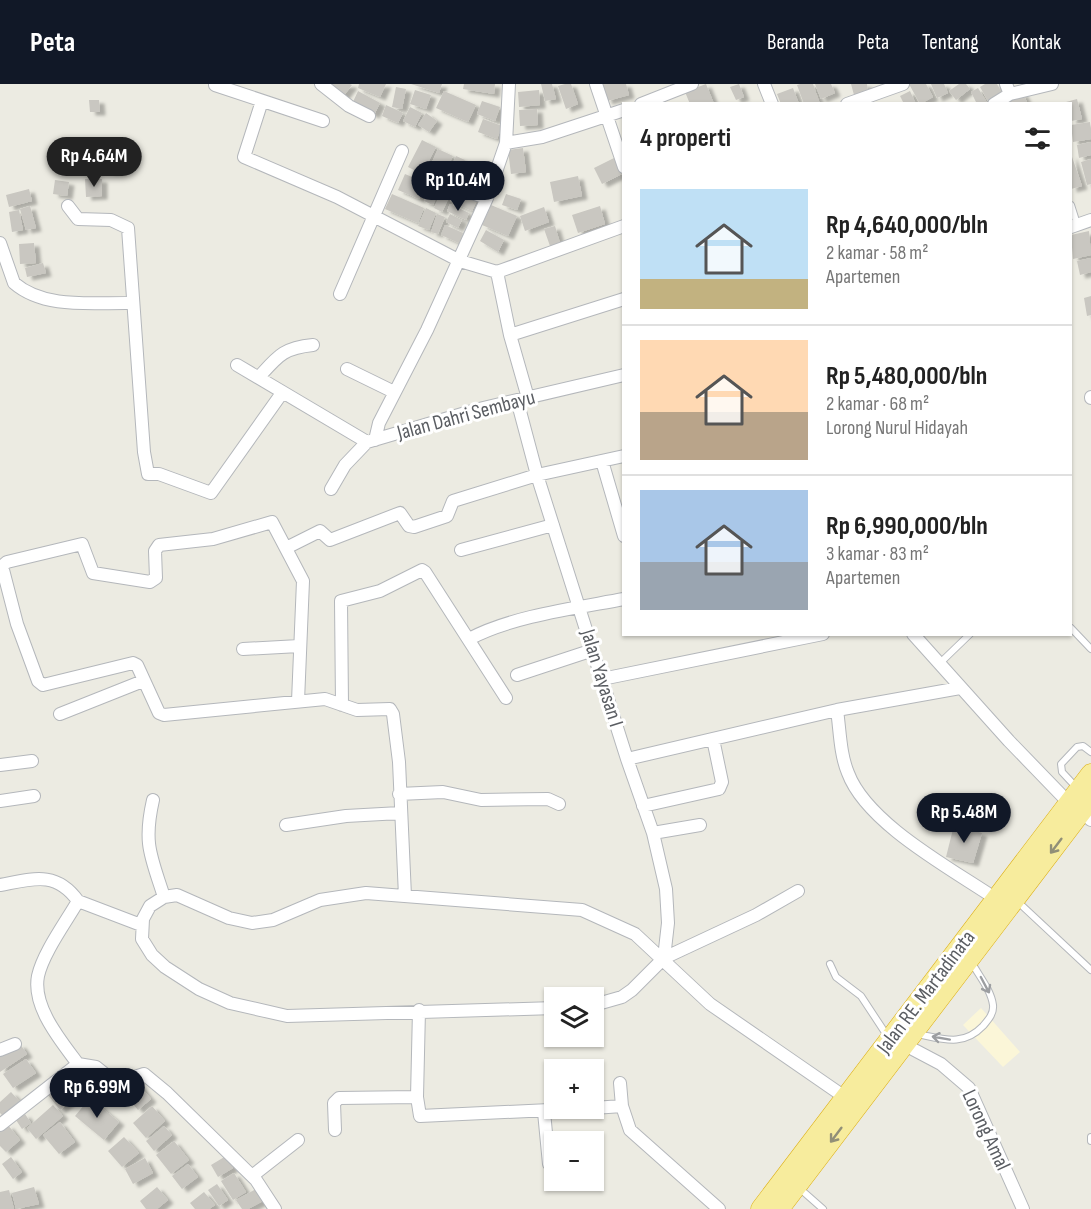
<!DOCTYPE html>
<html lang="id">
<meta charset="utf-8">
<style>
:root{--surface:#fff;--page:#f6f6f6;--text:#222;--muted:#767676;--line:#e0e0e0;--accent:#111827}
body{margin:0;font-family:"Sofia Sans Condensed",sans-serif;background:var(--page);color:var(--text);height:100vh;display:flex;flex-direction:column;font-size:22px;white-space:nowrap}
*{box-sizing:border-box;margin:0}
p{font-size:20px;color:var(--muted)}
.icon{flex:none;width:33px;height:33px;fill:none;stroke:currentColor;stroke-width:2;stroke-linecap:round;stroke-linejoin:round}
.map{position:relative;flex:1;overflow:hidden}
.panel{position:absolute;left:622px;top:18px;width:450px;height:534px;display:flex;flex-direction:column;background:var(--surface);border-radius:0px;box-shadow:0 2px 4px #0004}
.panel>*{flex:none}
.controls{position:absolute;left:544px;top:903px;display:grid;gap:12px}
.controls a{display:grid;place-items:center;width:60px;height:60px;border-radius:0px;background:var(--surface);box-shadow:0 2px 4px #0004;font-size:30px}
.price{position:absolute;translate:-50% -51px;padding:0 14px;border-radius:21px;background:var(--accent);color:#fff;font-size:20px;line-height:39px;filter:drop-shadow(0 2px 3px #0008)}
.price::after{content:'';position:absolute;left:50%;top:36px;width:18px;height:14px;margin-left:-9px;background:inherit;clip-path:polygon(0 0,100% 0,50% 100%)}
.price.on{background:#222;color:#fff}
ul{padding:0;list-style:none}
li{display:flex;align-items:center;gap:18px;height:150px;padding:0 18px}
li+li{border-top:2px solid var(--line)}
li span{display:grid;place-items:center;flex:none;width:168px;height:120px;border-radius:0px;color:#555}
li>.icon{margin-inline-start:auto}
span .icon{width:72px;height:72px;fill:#fffc;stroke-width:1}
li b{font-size:26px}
h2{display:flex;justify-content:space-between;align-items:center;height:72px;padding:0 18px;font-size:26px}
header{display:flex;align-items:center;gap:36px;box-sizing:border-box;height:84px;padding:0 30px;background:var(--accent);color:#fff}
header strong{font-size:28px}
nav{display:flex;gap:33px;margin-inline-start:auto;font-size:21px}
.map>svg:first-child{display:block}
.commercial{fill:#fbf6d8}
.building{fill:#c9c7c1;filter:url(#shadow)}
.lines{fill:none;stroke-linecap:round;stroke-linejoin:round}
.service-casing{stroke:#b4b7bb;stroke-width:8}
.minor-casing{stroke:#b4b7bb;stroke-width:14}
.trunk-casing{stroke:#ddae10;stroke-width:21}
.service{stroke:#fff;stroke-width:6}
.minor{stroke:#fff;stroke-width:12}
.trunk{stroke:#f7ec9d;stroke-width:20}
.oneway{stroke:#918f77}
.oneway2{stroke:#9c9ea1}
.labels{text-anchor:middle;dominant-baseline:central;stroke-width:6;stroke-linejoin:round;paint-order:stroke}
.street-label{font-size:21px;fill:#5a5d62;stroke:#fff}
</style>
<header>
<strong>Peta</strong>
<nav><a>Beranda</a><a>Peta</a><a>Tentang</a><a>Kontak</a></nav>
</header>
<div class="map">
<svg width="1091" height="1125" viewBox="0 0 1091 1125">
<defs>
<filter id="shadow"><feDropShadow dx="5.5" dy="3.5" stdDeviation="1.5" flood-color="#0004"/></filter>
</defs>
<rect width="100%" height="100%" fill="#ecebe2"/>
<path class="commercial" d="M981,924L1020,968L1003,983L963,941Z"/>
<path class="building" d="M332,0H350L352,1L342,14L329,3Z
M359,0H386L380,13L358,4Z
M411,0H442L439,9Z
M464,0H495L494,10L463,5Z
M541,0H552L556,15L545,17Z
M565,0H571L578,20L566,25L558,2Z
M602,0H626L629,11L607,17Z
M706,0L714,20H690L685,8Z
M739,0L744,13L736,16L730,3Z
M800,0H813L820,20H804L797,1Z
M815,0H831L835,9L821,15Z
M851,0H867L868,7L854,11Z
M909,0H926L933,13L920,20Z
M931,0H944L948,9L937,14Z
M959,0H966L970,5L956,16L949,7Z
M985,0H997L1002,9L988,17L980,3Z
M396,3L406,5L402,25L392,23Z
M793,4L799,20H781L777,10Z
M978,4L988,20H977L971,8Z
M415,6L431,11L426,25L410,20Z
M539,6L540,21L519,23L518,8Z
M358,7L380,19L374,31L352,20Z
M444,7L476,21L468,38L436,24Z
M910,7L916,20H904L900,12Z
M1022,8L1028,20H1006Z
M1077,15L1082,35L1071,37V20L1066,18Z
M89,16H99L100,28H90Z
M482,17L500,23L495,37L477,30Z
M386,21L403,29L398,39L382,32Z
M410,23L422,29L415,43L403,37Z
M537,25L538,41L520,42L519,26Z
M426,29L437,37L429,48L418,41Z
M483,35L502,42L497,55L478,48Z
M1090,38L1091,55L1073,58L1071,41Z
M422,56L436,63L422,90L408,83Z
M1091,58V71L1079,74L1077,61Z
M107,64H119L120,87L109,88Z
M523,64L526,88L511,90L508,66Z
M438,65L453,72L443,93L428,87Z
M1071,70L1082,102L1071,105Z
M456,72L465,76L457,95L448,90Z
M614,74L622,90L602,100L594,84Z
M1091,75V100L1087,101L1081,78Z
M467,78L488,89L484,96L464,85Z
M405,90L426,99L419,115L398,106Z
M463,90L486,101L482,110L458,99Z
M578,92L582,112L554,118L550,98Z
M85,95H102V112L86,113Z
M55,96L69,98L67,112L53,110Z
M430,102L439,107L433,121L424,117Z
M29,105L32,117L9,123L6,111Z
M456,106L477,116L472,127L450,117Z
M442,107L450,111L442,128L434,124Z
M392,110L424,124L418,139L385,125Z
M506,110L521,115L517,126L502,121Z
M450,120L469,129L466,136L447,127Z
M491,121L517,132L508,152L482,141Z
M30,122L36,144L26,146L20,125Z
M600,122L605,140L578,149L572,131Z
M544,123L549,138L525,147L520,132Z
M426,124L436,129L429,146L418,142Z
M19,126L23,146L12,148L9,128Z
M437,130L445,133L438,150L431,148Z
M450,130L462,136L458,144L446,138Z
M445,141L463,149L459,159L441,151Z
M555,142L560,159L550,162L544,145Z
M486,146L504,156L498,168L480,157Z
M1089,147L1091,171L1073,175L1071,151Z
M34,159L36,179L20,180L19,160Z
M1091,174V188L1080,191L1077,177Z
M43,179L46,189L27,193L25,184Z
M1091,212V231L1087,232L1084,214Z
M954,741L982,749L973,779L946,773Z
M20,960L27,970L0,988V973Z
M26,975L36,989L13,1004L3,990Z
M80,984L98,1004L82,1019L64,999Z
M135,996L151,1015L138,1026L122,1007Z
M55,999L70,1018L60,1026L45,1007Z
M11,1008L21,1019L4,1033L0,1029V1018Z
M90,1014L119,1038L104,1056L75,1032Z
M53,1021L63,1032L36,1055L27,1044Z
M152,1022L165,1037L146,1054L133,1039Z
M25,1030L31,1039L22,1045L16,1036Z
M60,1038L75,1058L59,1070L43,1051Z
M8,1041L20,1056L6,1068L0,1062V1048Z
M164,1042L172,1051L154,1067L146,1057Z
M124,1053L139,1069L122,1083L108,1067Z
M174,1057L189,1076L171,1090L156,1071Z
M226,1072L233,1084L218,1093L211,1081Z
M11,1073L22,1088L13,1095L2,1080Z
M145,1074L153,1089L133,1100L125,1085Z
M188,1080L198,1093L182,1105L172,1092Z
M234,1089L246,1108L233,1116L221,1097Z
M217,1100L228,1116L219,1122L208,1106Z
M34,1103L39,1120L16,1125L12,1109Z
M157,1103L168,1116L157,1125H146L140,1117Z
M256,1105L263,1117L248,1125H242L236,1116Z
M9,1106L14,1125H0V1108Z
M204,1108L215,1121L209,1125H195L190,1119Z"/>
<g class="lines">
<defs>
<path id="service" d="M1071,121L1077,140
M1071,544L1091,565
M939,580L970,550
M1076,703L1062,688L1061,680L1077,663L1083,662L1091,668
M1018,818L1091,886
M830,880L836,893L861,912L888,953
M917,950C943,955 963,963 983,942C988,936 994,930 993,921C991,906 979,892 972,879
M1091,1053V1057
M798,1103L823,1125"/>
<path id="minor" d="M321,0L349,22L369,32
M596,0L624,83
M764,0L772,20
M215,1L323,37
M1010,10L1052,0
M262,17L244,73L337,113L460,177L497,188
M641,20L692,0
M847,20L903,0
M994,20L1010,10L1006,0
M506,59L542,53L624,26
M437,97L487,114
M68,122L78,135L111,136L128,144L144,368L148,390H159L211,409L282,309
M1071,143L1091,136
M0,159L14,199C45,226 95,218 133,219
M340,210L402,67
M510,251L624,215
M237,281L367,358
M347,285L394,308
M259,293C278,272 283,264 313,261
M528,314L510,251L497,188L624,142
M1091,314V313
M517,316L537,391L627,675L653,749L666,805L668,839L664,874L632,906L622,913L594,921
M375,356L379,339L427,246L487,114L506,59L509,0
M602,377L624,452
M331,405L345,381L367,358L479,325L624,291
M286,464L320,447L330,456L400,429L409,442L414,443L447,432L453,417L537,391L624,372
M461,466L553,441
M913,550L1009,657L1069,719L1091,736
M469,555C512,532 576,524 624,515
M243,565L299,562
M517,591L593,566
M602,595L823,550
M298,617L303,497L272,438L213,455L159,461L155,467L156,494L150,498L93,489L82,460L7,478L2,482L17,540L38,597L43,601L133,579L137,581L159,629L164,631L325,615L357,626L390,625L393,630L399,678L405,812
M342,621L341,517L380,507L422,486L425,488L506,614
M837,626C840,647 840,670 848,689C867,740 952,785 996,815
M60,630L143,597
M627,675L837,626L960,604
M0,681L32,677
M399,710L443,708L481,716L548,715L559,720
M153,716C143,760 151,772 164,813
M0,717L34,712
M643,722L719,705L722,698L713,655
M286,741L346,732L400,729
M653,749L700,741
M0,801C32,795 56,786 78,817C66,838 43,869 38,892C32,923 61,957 78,980
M78,817L141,841
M664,874L756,831L798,807
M555,924L287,932L230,919L199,905L165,883L152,871L142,855L143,835L150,822L164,813L177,811L229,834L252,839L273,836L320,816L366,809L582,826L635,850L710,920L849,1016
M419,926L417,1013L420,1032L591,1024
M905,961L941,980L969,1004L1023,1125
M0,966L15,960
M622,1022L630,1046L719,1125
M594,1024L622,1022L620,999
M544,1028L549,1080
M0,1041L78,980L96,983L116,999L144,990L167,1009L256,1096L275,1125
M335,1046L334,1019L339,1014L417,1013
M252,1092L298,1056"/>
<path id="trunk" d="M761,1125L1091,690
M779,1125L1091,715"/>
</defs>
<use href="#service" class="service-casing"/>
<use href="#minor" class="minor-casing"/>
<use href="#trunk" class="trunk-casing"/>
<use href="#service" class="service"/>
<use href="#minor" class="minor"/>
<use href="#trunk" class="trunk"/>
</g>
<defs><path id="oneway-shaft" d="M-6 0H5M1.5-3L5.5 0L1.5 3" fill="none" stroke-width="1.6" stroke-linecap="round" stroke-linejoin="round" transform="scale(1.5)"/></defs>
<g class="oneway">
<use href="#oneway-shaft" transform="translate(1056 762) rotate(127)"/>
<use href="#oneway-shaft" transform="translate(836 1051) rotate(127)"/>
</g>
<g class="oneway2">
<use href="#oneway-shaft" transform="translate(985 901) rotate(62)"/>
<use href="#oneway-shaft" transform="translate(941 954) rotate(-170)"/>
</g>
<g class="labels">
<g class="street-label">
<text transform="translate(466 331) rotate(-15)">Jalan Dahri Sembayu</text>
<text transform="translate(602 594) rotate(73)">Jalan Yayasan I</text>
<text transform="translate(926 908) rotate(-53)">Jalan RE. Martadinata</text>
<text transform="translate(986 1046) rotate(65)">Lorong Amal</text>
</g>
</g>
</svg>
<div class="controls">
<a><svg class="icon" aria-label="layers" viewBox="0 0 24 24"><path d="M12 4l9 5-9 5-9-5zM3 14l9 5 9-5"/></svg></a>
<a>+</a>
<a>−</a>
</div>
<b class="price on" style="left:94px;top:104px">Rp 4.64M</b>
<b class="price" style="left:458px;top:128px">Rp 10.4M</b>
<b class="price" style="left:964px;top:760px">Rp 5.48M</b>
<b class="price" style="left:97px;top:1035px">Rp 6.99M</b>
<section class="panel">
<h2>4 properti<svg class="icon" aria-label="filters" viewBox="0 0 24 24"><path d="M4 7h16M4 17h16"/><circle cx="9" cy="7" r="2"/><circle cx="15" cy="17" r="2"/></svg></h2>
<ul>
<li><span style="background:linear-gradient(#bfe0f5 75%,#c2b280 0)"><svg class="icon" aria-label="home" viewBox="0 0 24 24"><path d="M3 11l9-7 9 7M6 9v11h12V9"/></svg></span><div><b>Rp 4,640,000/bln</b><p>2 kamar · 58 m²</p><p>Apartemen</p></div></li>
<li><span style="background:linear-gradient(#ffd9b3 60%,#b9a48a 0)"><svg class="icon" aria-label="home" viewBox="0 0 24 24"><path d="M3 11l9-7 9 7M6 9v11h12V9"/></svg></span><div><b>Rp 5,480,000/bln</b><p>2 kamar · 68 m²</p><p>Lorong Nurul Hidayah</p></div></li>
<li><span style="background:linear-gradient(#a9c7e8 60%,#9aa5b1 0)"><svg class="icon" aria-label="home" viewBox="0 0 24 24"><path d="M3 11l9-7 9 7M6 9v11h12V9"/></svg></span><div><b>Rp 6,990,000/bln</b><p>3 kamar · 83 m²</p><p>Apartemen</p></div></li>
</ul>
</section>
</div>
